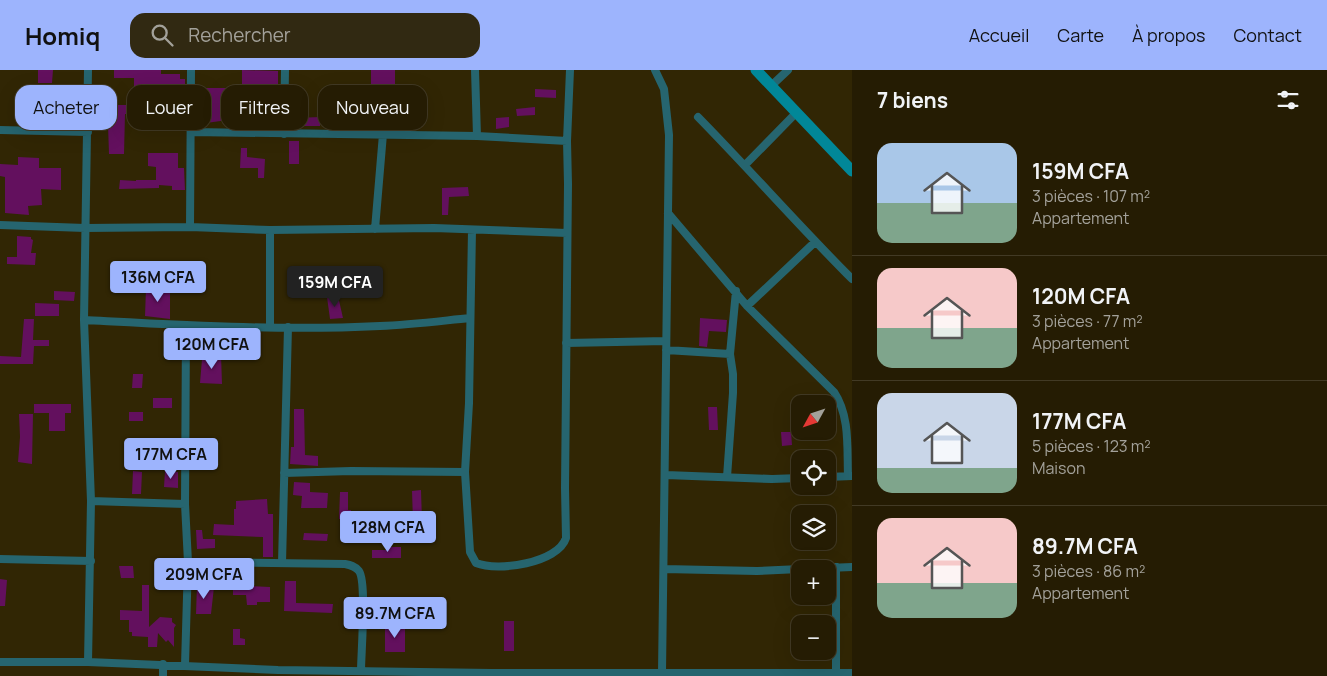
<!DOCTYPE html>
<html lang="fr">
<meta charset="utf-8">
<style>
:root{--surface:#251c03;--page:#312912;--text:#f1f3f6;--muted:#a3a19a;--line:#423a25;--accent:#9db4fd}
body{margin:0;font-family:Manrope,sans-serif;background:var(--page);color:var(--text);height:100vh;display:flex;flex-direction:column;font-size:19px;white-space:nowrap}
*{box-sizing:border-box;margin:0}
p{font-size:16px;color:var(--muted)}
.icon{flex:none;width:28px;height:28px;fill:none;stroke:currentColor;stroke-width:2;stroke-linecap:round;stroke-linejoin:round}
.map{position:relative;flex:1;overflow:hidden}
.drawer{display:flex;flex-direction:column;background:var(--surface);width:475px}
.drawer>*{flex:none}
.banner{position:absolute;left:15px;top:15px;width:475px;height:45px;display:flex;gap:10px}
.needle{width:32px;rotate:230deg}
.tools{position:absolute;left:791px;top:325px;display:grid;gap:10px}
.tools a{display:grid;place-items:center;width:45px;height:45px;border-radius:10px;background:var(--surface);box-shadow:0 5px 20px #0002,0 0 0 1px var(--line);font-size:25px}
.price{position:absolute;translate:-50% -42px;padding:0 11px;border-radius:5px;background:var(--accent);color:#111;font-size:16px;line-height:32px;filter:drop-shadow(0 1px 2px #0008)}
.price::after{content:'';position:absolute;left:50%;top:30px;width:15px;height:11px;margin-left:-8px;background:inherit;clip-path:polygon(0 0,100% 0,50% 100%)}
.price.current{background:#222;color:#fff}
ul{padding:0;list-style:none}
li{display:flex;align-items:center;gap:15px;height:125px;padding:0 25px}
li+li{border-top:1px solid var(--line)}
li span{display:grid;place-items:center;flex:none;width:140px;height:100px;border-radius:15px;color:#555}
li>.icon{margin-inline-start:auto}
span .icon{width:60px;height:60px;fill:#fffc;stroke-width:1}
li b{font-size:21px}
h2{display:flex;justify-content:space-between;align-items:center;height:60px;padding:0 25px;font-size:21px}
.chip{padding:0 18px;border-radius:15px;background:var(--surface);box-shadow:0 5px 20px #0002,0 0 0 1px var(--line);font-size:18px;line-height:45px}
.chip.current{background:var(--accent);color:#111}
header{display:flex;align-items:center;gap:30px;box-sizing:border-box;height:70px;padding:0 25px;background:var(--accent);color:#111}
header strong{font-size:24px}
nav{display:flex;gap:28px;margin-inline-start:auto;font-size:18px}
.search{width:350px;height:45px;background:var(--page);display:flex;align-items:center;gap:12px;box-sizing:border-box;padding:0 18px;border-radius:15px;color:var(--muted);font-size:19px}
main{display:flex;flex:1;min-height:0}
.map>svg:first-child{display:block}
.building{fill:#63105e}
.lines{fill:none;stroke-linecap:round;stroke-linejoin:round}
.street{stroke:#26656f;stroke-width:8}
.secondary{stroke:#018798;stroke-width:11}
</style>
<header>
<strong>Homiq</strong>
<div class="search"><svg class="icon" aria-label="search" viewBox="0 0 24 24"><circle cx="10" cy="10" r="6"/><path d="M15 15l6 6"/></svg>Rechercher</div>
<nav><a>Accueil</a><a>Carte</a><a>À propos</a><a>Contact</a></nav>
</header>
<main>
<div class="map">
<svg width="852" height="606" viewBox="0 0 852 606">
<rect width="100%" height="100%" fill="#312604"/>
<path class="building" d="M38,0H53L52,13H38Z
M114,0H161V4H180V9H185V33H154L148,34V45L125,44L124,84H109L108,55L113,47H110L111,28L118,29L117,35H139V18H134V8H114Z
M242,0L278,1V35H275L276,53L255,54L254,36L242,35V48H228V50L206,53L205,18H242Z
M371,0H395V16H388V21L371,19Z
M535,19L556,20V28L535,27Z
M65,32V46H51V33Z
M535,37V45L517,46L516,39Z
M320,47V56H295V48Z
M509,47V57L496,59V48Z
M289,71H299V94H289Z
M241,78H247V87L265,89L264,108H258V98H240Z
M148,83H178V98H184L185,120H172V116L159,115V118L119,119L120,110L136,111V110H156V97L148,96Z
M18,87L39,88V98H61V120L41,119L42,135L28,136L29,145L5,143V107L0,106V94L18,95Z
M468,117L469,126L449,127L448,145H442V118Z
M17,166L31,167V169L33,170L31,183H36L35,195L7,194V187H17Z
M146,218H170V249L145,246Z
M54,221L75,222L74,231L54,230Z
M338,226L343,248L330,249L327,227Z
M35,233L59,234V246H35Z
M700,248L727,250L726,262L709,261L707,277L699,276Z
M24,249H34L33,270H49V276H34L33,294H0V286L21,287Z
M209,284H221L222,314L200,313L202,289H209Z
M133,304H143L142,318H132Z
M153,328H172V338H153Z
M34,334H71V343H65V361H49V343H34Z
M708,337H717L718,360H709Z
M294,339H304L305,385L318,386V396L290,394L291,377H294Z
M129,342H143V351H129Z
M19,344H33L32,394L18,392L20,367Z
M781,362H791L792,375L782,376Z
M133,401L142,402L141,424H132Z
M165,401L178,402V418L164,417Z
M294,412L310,413V422L328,423L327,438H301L302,426L293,425Z
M421,420L422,451H413L412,421Z
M340,422H348V440H351L350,450L339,449Z
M267,429L268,444H273V487H263V467L213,465L214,454L234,455V439H236V431Z
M196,460H202L203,469H215V478L197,479Z
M304,463L328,464L327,471L303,470Z
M388,477H401V488H372V480H388Z
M119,496H133L134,508H121Z
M0,509L7,510L5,536H0Z
M285,511H296V533L333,534L332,543L284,541Z
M142,515H149V557L160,547L172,548V552L176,555L174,558V577L168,570L166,572L158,563L157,577H148V567L132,566V562H129V550H120V540L142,541Z
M197,515L214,517L211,544H196Z
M233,515L270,517V532H257V535H247L246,525H233Z
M504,551H514V581H504Z
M385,556L405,557V582H385Z
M233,559H240V568L245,569V575H233Z"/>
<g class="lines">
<path class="street" d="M475,0L477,66
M655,0L664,19L669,65L662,603
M771,16L788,0
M698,47C750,100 799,156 852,209
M0,60L88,62
M192,62L477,66L567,71
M284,64L285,0
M745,95L796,43
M668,143L747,236L834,322C850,346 847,377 848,406
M0,155L85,158L190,157L191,0
M190,157L270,160L434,158L567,163
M375,159L383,64
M270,160V257
M472,160L469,333L465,402L470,482L476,493C498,502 558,493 566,468L565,418L568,114L567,71L570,0
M747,236L815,172
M84,250C182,255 281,261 380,256C410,255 440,251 470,248
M566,273L666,271
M666,280L730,284
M284,403L351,401L465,402
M666,405L772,409L800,408
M727,407L733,323V304L730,284L736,221
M828,407L852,406
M91,431L185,434
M0,489L91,491
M188,492L345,494C350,495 355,496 359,501C367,512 361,584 361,601
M282,493L288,257
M836,497V603
M664,499L757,501L800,499
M803,499L852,497
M0,592H88L278,600L492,603H852
M88,592L91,431L84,250L88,0
M163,594V606
M185,595L188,492L185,434L186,255"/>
<path class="secondary" d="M756,0L852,101"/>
</g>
</svg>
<div class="tools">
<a><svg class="needle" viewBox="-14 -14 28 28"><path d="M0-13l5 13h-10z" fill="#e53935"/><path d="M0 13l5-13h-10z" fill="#a3a19a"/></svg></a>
<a><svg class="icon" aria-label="locate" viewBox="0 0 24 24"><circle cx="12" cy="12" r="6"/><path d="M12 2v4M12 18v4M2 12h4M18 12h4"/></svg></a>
<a><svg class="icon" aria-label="layers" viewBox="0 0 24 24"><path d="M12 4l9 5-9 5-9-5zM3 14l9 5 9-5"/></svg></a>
<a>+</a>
<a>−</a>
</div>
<b class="price" style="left:158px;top:233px">136M CFA</b>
<b class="price current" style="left:335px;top:238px">159M CFA</b>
<b class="price" style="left:212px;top:300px">120M CFA</b>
<b class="price" style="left:171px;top:410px">177M CFA</b>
<b class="price" style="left:388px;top:483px">128M CFA</b>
<b class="price" style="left:204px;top:530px">209M CFA</b>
<b class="price" style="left:395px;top:569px">89.7M CFA</b>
<div class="banner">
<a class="chip current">Acheter</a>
<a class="chip">Louer</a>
<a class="chip">Filtres</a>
<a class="chip">Nouveau</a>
</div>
</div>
<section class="drawer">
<h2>7 biens<svg class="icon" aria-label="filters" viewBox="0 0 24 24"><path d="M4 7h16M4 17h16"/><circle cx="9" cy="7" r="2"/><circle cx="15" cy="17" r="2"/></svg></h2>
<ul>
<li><span style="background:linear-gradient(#a9c7e8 60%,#7fa58c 0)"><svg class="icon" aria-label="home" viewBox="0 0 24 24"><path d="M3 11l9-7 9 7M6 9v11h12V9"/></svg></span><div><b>159M CFA</b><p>3 pièces · 107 m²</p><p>Appartement</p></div></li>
<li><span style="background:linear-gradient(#f6c9c9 60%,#7fa58c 0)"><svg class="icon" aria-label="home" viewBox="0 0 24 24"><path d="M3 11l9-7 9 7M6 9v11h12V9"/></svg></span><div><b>120M CFA</b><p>3 pièces · 77 m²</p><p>Appartement</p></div></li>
<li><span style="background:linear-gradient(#c9d6e8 75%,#7fa58c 0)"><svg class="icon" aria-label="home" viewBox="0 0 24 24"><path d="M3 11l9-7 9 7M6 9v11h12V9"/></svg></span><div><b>177M CFA</b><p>5 pièces · 123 m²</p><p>Maison</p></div></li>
<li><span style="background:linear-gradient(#f6c9c9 65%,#7fa58c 0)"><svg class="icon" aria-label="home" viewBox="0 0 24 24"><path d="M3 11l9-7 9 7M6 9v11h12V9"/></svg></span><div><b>89.7M CFA</b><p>3 pièces · 86 m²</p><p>Appartement</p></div></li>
</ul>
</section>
</main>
